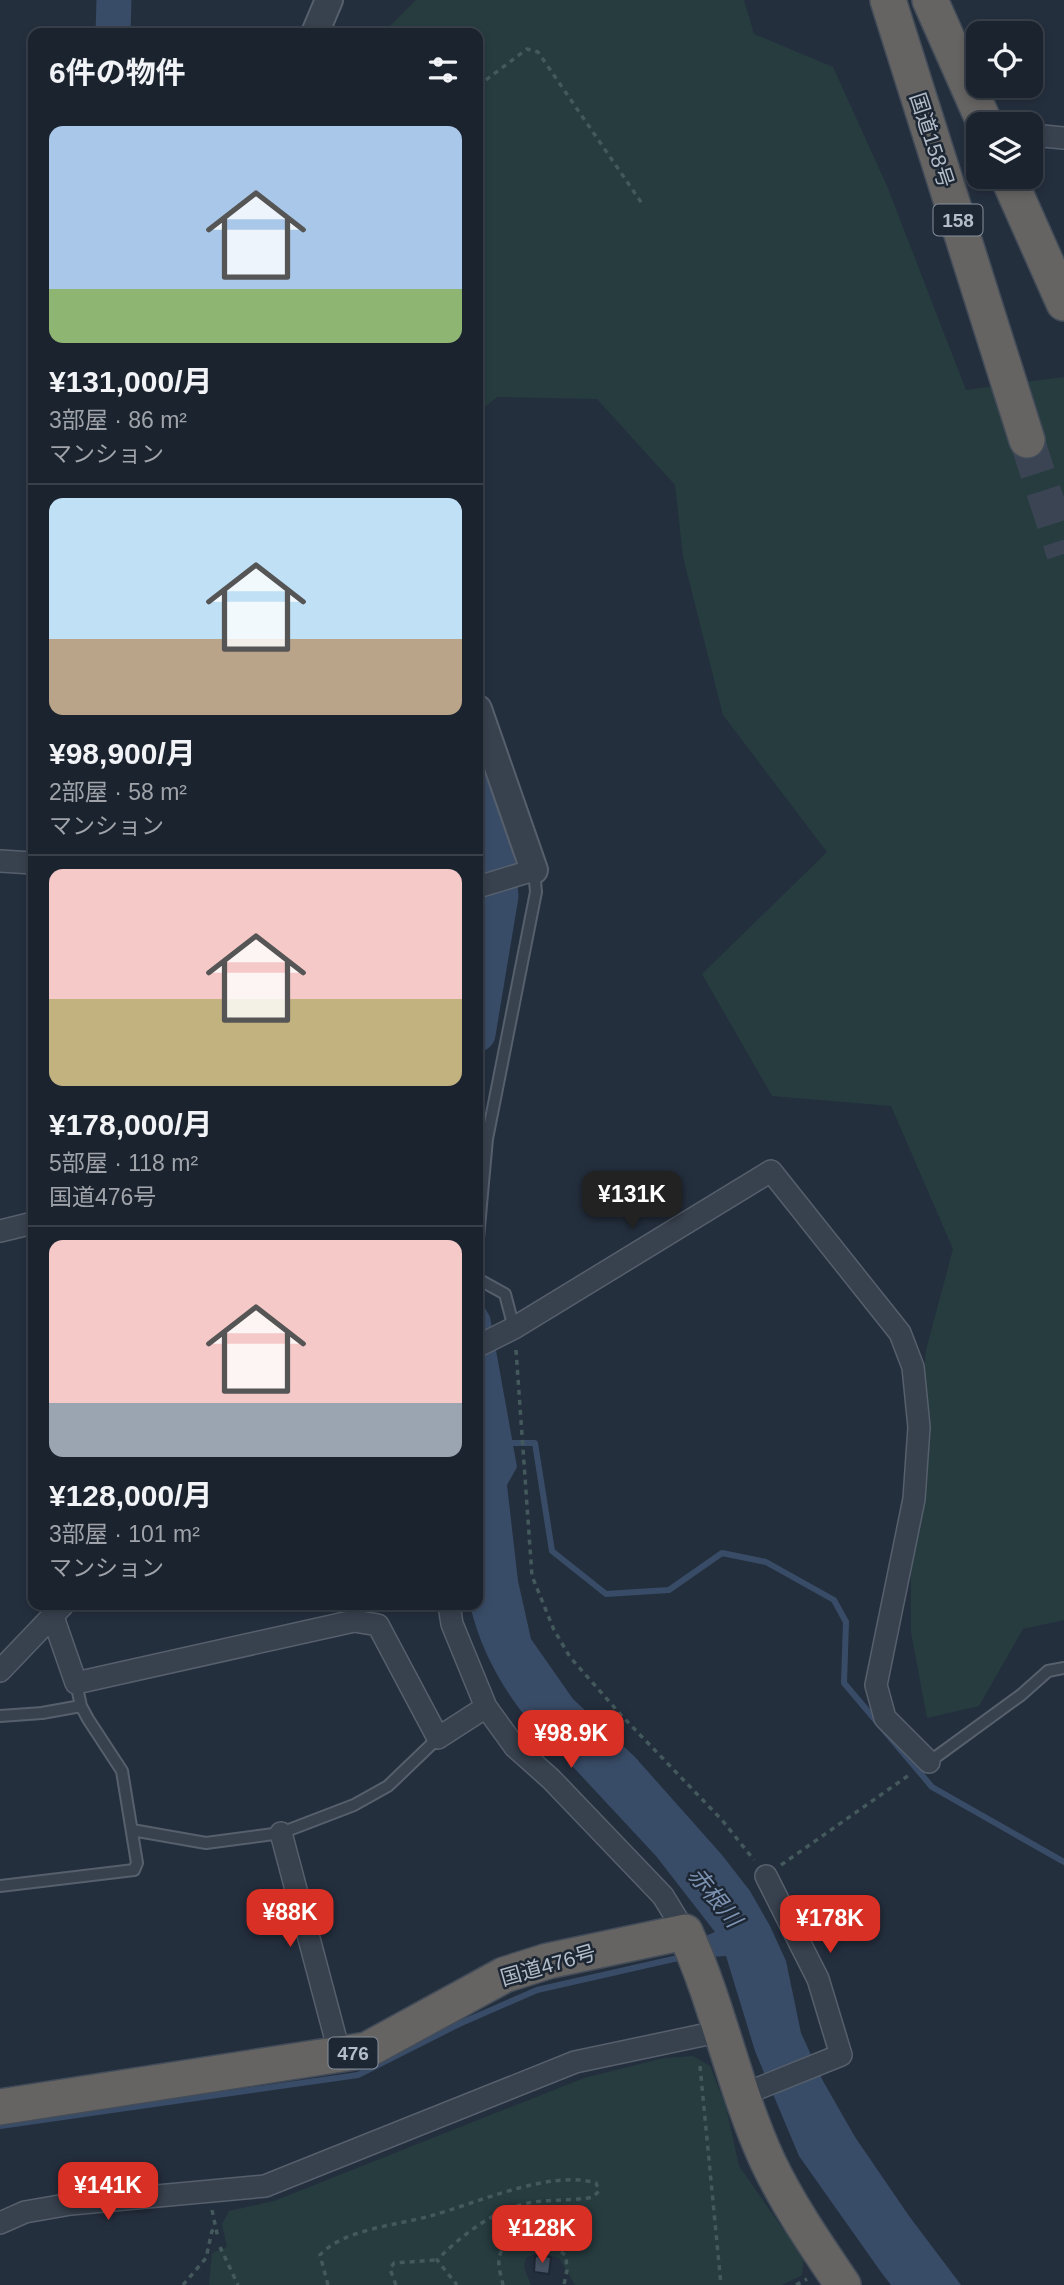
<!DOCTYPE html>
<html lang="ja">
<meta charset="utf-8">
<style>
:root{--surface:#1b232e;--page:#282f3a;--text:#f1f3f6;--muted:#a0a4aa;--line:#39404a;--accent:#d93025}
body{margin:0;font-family:Helvetica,"Noto Sans JP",sans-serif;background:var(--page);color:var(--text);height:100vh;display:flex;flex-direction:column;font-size:26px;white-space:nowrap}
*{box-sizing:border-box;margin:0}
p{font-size:23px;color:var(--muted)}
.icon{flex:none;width:38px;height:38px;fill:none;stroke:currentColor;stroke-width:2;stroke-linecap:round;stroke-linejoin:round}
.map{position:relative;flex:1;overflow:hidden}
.panel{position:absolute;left:28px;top:28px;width:455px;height:1582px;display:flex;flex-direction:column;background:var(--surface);border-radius:14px;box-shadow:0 4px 10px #0003,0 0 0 2px var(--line)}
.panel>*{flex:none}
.controls{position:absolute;left:966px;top:21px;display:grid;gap:14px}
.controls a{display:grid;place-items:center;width:77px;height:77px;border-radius:14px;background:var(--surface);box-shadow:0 4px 10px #0003,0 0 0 2px var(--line);font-size:35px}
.price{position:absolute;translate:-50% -60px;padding:0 16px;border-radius:14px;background:var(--accent);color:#fff;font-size:23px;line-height:46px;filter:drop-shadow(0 2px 4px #0008)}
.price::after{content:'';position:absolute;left:50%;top:42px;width:21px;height:16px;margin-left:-10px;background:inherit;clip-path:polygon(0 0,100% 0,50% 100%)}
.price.active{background:#222;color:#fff}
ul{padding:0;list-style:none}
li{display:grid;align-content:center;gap:14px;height:371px;padding:0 21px}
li+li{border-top:2px solid var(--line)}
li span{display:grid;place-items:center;height:217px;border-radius:14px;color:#555}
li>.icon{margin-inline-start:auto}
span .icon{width:126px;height:126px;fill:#fffc;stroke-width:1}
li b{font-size:30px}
h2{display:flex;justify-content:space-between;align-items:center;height:84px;padding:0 21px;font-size:30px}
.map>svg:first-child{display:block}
.green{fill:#263c3f}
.water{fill:#394c67}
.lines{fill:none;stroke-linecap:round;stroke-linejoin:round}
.stream{stroke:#394c67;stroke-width:6}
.river{stroke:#394c67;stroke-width:35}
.building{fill:#455162;stroke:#1f2835;stroke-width:2}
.trunk-tunnel{stroke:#3a4453;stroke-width:35;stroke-dasharray:35 18;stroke-linecap:butt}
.service-casing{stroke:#565f6c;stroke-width:14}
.minor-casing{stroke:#565f6c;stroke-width:24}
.tertiary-casing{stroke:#565f6c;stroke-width:30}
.trunk-casing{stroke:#434c59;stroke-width:38}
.path{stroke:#44595c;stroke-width:3.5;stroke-dasharray:5 5;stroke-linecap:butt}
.service{stroke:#38414e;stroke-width:10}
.minor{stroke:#38414e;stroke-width:21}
.tertiary{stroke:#38414e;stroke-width:26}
.trunk{stroke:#656462;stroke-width:35}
.labels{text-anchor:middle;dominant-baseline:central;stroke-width:5;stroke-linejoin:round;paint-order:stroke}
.shield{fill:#1d2633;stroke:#878f9c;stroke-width:2}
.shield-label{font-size:19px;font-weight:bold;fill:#b4bcc9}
.street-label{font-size:21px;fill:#b4bcc9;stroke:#1d2633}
.water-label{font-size:23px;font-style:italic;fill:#7c92b1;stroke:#1d2633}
</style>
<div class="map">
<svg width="1064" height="2285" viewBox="0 0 1064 2285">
<rect width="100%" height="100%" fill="#242f3e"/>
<path class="green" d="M416,0H744L754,34L833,67L887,186L966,390L1064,377V1620L1023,1629L979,1706L927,1718L911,1632V1537L926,1350L953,1249L891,1106L772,1096L702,974L827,852L723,715L683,557L675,485L597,399L497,397L478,413V33H383Z
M693,2056L710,2066L726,2107L739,2166L804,2259L802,2275L782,2285H575L559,2258L538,2252L526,2258L524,2267L531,2285H209L212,2253L227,2247L222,2224L229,2211L274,2201L584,2078L664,2058Z"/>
<path class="water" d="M478,1302L484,1306L490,1317L517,1467L507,1485L518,1581L531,1639L573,1699L635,1757L722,1855L750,1891L770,1926L786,1961L801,2033L823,2081L855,2137L909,2216L961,2285H891L881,2272L799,2156L755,2051L726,1956L709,1957L703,1937L715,1932L656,1856L521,1711C497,1679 479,1644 470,1605H478Z"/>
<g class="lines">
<path class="stream" d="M504,1443H535L552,1551L606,1594L669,1590L722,1553L766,1562L834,1600L846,1622L844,1683L932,1787L1064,1862
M0,2126L358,2075L459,2024L537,1990L678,1958"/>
<path class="river" d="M113,33L114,0
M478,786L495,838L501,896L478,1034"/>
</g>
<path class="building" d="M535,2256L551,2257L549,2274L534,2272Z"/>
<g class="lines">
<path class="trunk-tunnel" d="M1027,440L1064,554"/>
<defs>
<path id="service" d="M478,1238L487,1139L536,892L534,870
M478,1279L505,1294L514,1328
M0,1716L42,1713L81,1706
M929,1762L1021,1695L1048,1671L1064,1668
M132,1830L206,1843L281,1833L354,1805L388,1786L438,1738
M0,1886L134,1870L137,1863L122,1771L88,1719L81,1706L76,1683"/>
<path id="minor" d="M1043,136L1064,138
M0,861L33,863
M478,887L534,870
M0,1231L33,1223
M478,1346L514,1328L771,1171L900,1333L913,1367L919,1427L914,1499L876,1685L885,1718L929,1762
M449,1605L452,1624L486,1707L515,1747L551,1779L663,1896L685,1932
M53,1617L76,1683L354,1621L378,1625L438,1738L486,1707
M0,1671L63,1605
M281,1833L340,2055
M742,2095L841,2055L818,1979L766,1876
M0,2223L25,2212L71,2204L265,2186L575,2062L722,2031"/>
<path id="tertiary" d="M315,33L329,0
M478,709L534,870"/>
<path id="trunk" d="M888,0L1027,440
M930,0L985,124
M1008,177L1064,303
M0,2107L367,2050L504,1975L548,1961L685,1932C719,2007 734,2088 768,2162C789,2206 816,2245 843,2285"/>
</defs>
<use href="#service" class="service-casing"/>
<use href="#minor" class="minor-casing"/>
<use href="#tertiary" class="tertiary-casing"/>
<use href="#trunk" class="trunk-casing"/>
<path class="path" d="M478,86L527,49L538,52L643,205
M516,1350L532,1576L554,1630L570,1657L621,1715L722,1820L754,1860
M781,1865L912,1773
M700,2066L721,2285
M212,2210L218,2238
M220,2247L238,2285
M183,2285L206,2258L212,2231L216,2229
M328,2285L320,2255C343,2229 398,2225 430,2216C475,2204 550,2169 596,2183L599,2191L593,2197C574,2201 554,2199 534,2202C496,2208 463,2234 437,2260L457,2285
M396,2285L390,2269L394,2263L436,2260
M503,2285C501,2275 496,2262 501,2252C512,2230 553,2243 566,2256L567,2270L564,2285
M796,2285L807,2279"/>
<use href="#service" class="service"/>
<use href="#minor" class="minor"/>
<use href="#tertiary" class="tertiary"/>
<use href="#trunk" class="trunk"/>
</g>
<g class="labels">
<g class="shield">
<rect x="933.5" y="204.5" width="49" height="31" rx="5"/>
<rect x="328.5" y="2037.5" width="49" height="31" rx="5"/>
</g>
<g class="shield-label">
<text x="958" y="220">158</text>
<text x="353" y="2053">476</text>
</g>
<g class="street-label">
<text transform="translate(932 140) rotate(72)">国道158号</text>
<text transform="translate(548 1965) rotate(-16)">国道476号</text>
</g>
<g class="water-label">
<text transform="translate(715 1897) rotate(51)">赤根川</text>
</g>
</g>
</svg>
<div class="controls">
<a><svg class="icon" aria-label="locate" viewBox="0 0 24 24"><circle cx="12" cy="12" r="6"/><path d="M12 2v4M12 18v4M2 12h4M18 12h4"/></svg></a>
<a><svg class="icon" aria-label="layers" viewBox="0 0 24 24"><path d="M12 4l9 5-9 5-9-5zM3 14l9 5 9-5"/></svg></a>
</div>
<b class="price active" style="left:632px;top:1231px">¥131K</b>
<b class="price" style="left:571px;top:1770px">¥98.9K</b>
<b class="price" style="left:290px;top:1949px">¥88K</b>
<b class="price" style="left:830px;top:1955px">¥178K</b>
<b class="price" style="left:108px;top:2222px">¥141K</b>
<b class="price" style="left:542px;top:2265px">¥128K</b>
<section class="panel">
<h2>6件の物件<svg class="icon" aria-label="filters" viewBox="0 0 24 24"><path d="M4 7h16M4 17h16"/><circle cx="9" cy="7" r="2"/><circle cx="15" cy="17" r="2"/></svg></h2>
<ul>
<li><span style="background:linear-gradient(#a9c7e8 75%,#8fb573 0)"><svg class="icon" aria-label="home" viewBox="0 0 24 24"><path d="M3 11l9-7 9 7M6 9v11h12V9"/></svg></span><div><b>¥131,000/月</b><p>3部屋 · 86 m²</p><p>マンション</p></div></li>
<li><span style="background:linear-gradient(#bfe0f5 65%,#b9a48a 0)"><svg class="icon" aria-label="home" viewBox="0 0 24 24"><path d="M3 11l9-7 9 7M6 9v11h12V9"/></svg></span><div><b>¥98,900/月</b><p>2部屋 · 58 m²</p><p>マンション</p></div></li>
<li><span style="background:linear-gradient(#f6c9c9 60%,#c2b280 0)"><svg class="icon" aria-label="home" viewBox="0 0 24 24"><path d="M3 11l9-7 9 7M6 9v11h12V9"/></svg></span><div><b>¥178,000/月</b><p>5部屋 · 118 m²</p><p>国道476号</p></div></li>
<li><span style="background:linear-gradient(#f6c9c9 75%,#9aa5b1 0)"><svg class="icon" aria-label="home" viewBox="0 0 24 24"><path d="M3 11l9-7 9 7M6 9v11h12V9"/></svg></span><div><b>¥128,000/月</b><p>3部屋 · 101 m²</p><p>マンション</p></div></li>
</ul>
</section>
</div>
